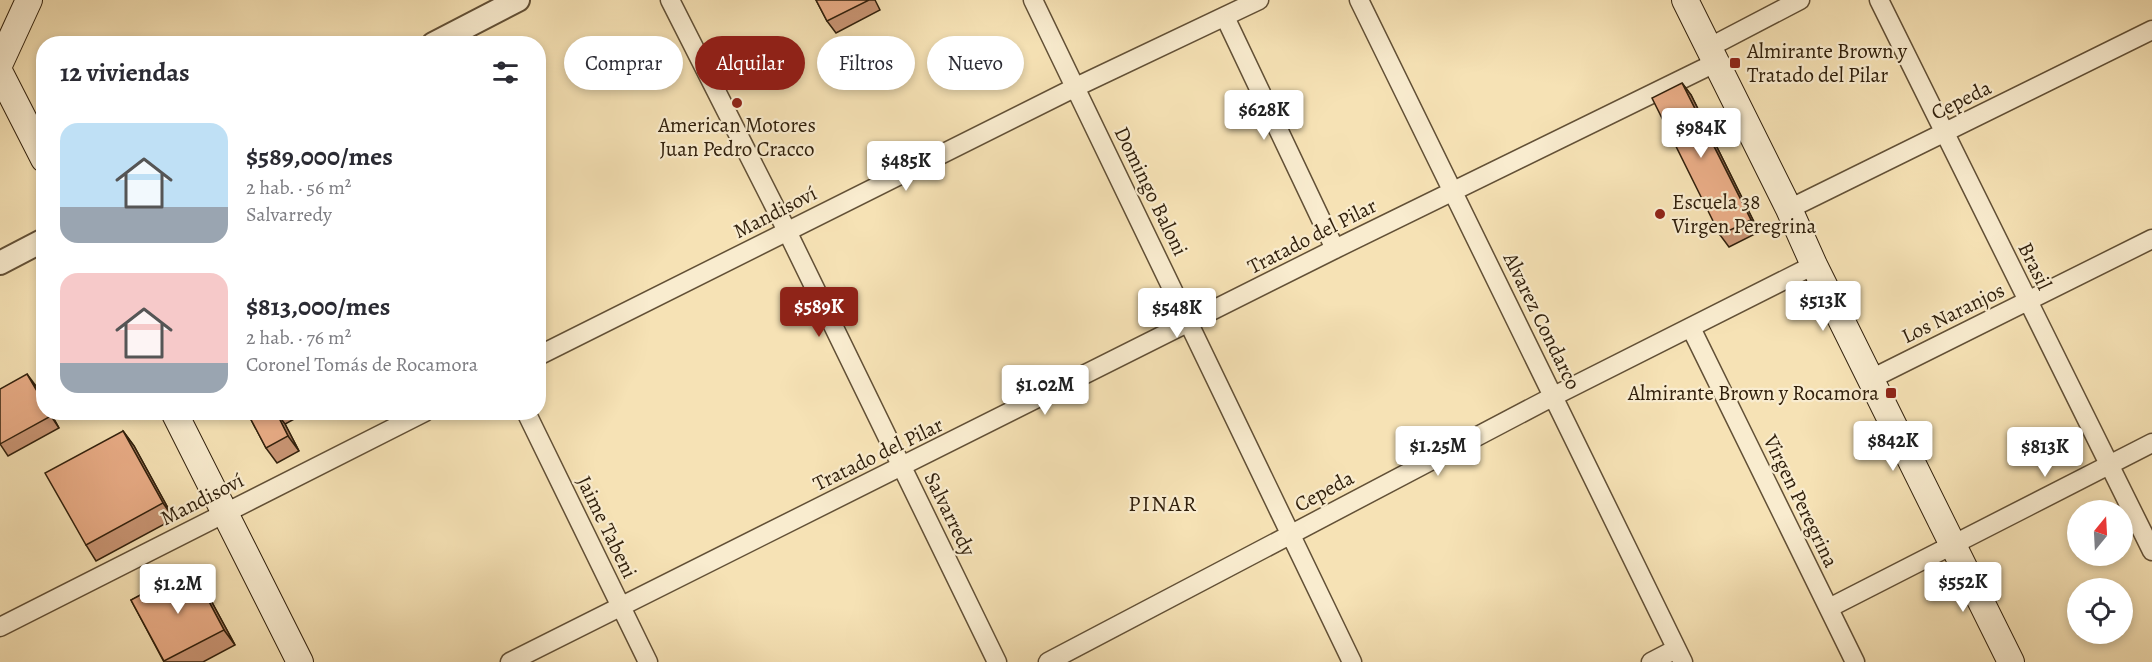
<!DOCTYPE html>
<html lang="es">
<meta charset="utf-8">
<style>
:root{--surface:#fff;--page:#f7f7f7;--text:#2b2b33;--muted:#7c7c81;--accent:#8f2418}
body{margin:0;font-family:Alegreya,serif;background:var(--page);color:var(--text);height:100vh;display:flex;flex-direction:column;font-size:22px;white-space:nowrap}
*{box-sizing:border-box;margin:0}
p{font-size:20px;color:var(--muted)}
.icon{flex:none;width:33px;height:33px;fill:none;stroke:currentColor;stroke-width:2;stroke-linecap:round;stroke-linejoin:round}
.map{position:relative;flex:1;overflow:hidden}
.panel{position:absolute;left:36px;top:36px;width:510px;height:384px;display:flex;flex-direction:column;background:var(--surface);border-radius:24px;box-shadow:0 3px 9px #0003}
.panel>*{flex:none}
.guide{position:absolute;left:564px;top:36px;width:570px;height:54px;display:flex;gap:12px}
.needle{width:39px;rotate:18deg}
.fabs{position:absolute;left:2067px;top:500px;display:grid;gap:12px}
.fabs a{display:grid;place-items:center;width:66px;height:66px;border-radius:50%;background:var(--surface);box-shadow:0 3px 9px #0003;font-size:30px}
.price{position:absolute;translate:-50% -51px;padding:0 14px;border-radius:6px;background:#fff;color:#222;font-size:20px;line-height:39px;filter:drop-shadow(0 2px 3px #0008)}
.price::after{content:'';position:absolute;left:50%;top:36px;width:18px;height:14px;margin-left:-9px;background:inherit;clip-path:polygon(0 0,100% 0,50% 100%)}
.price.active{background:var(--accent);color:#fff}
ul{padding:0;list-style:none}
li{display:flex;align-items:center;gap:18px;height:150px;padding:0 24px}
li span{display:grid;place-items:center;flex:none;width:168px;height:120px;border-radius:18px;color:#555}
li>.icon{margin-inline-start:auto}
span .icon{width:72px;height:72px;fill:#fffc;stroke-width:1}
li b{font-size:26px}
h2{display:flex;justify-content:space-between;align-items:center;height:72px;padding:0 24px;font-size:26px}
.tag{padding:0 21px;border-radius:27px;background:var(--surface);box-shadow:0 3px 9px #0003;font-size:21px;line-height:54px}
.tag.active{background:var(--accent);color:#fff}
.map>svg:first-child{display:block}
.lines{fill:none;stroke-linecap:round;stroke-linejoin:round}
.minor-casing{stroke:#625036;stroke-width:21}
.tertiary-casing{stroke:#625036;stroke-width:26}
.secondary-casing{stroke:#31200c;stroke-width:28}
.minor{stroke:#f9eccf;stroke-width:18}
.tertiary{stroke:#f9eccf;stroke-width:22}
.secondary{stroke:#f9eccf;stroke-width:26}
.wall{fill:#c99574;stroke:#31200c;stroke-width:1.5}
.shaded-wall{fill:#a4795e;stroke:#31200c;stroke-width:1.5}
.building{fill:#eaad87;stroke:#31200c;stroke-width:1.5}
.poi-dot{fill:#8f2418;stroke:#f9eccf;stroke-width:2}
.labels{text-anchor:middle;dominant-baseline:central;stroke-width:4.5;stroke-linejoin:round;paint-order:stroke}
.poi-label{font-size:21px;fill:#31200c;stroke:#f9eccf;text-anchor:start}
.street-label{font-size:21px;fill:#31200c;stroke:#f9eccf}
.neighbourhood-label{font-size:22px;letter-spacing:1.5px;fill:#31200c;stroke:#f9eccf}
</style>
<div class="map">
<svg width="2152" height="662" viewBox="0 0 2152 662">
<rect width="100%" height="100%" fill="#f6e2b5"/>
<filter id="stains"><feTurbulence type="fractalNoise" baseFrequency=".00333" numOctaves="4"/><feColorMatrix values="0 0 0 0 .2 0 0 0 0 .09 0 0 0 0 .02 0 0 0 .5 -.17"/></filter>
<radialGradient id="worn" r=".72"><stop offset=".6" stop-color="#630" stop-opacity="0"/><stop offset="1" stop-color="#630" stop-opacity=".3"/></radialGradient>
<g class="lines">
<defs>
<path id="minor" d="M670,0L787,231L997,662
M1033,0L1352,662
M1359,0L1683,662
M1879,0L2152,551
M1225,17L1335,249
M1710,47L1800,0
M1789,209L2152,30
M1691,328L1855,662
M538,356L1076,87L1259,0
M1871,379L2152,239
M526,412L648,662
M1829,608L2152,443
M0,627L425,412
M510,662L1335,249L1717,62
M1048,662L1554,396L1814,265
M1651,662L1676,649"/>
<path id="tertiary" d="M433,44L518,0
M0,263L44,240"/>
<path id="secondary" d="M1685,0L1789,209L1814,265L2011,662
M0,63L29,0
M0,73L44,159
M174,412L300,662"/>
</defs>
<use href="#minor" class="minor-casing"/>
<use href="#tertiary" class="tertiary-casing"/>
<use href="#secondary" class="secondary-casing"/>
<use href="#minor" class="minor"/>
<use href="#tertiary" class="tertiary"/>
<use href="#secondary" class="secondary"/>
</g>
<path class="wall" d="M816,0H875L880,10L836,33L827,21Z
M1682,83L1691,95L1759,232L1729,247L1720,235Z
M36,386L44,400V412H50L59,428L8,456L0,444Z
M247,412H307L285,424L299,451L277,463L266,448Z
M123,431L134,446L174,519L96,561L86,545Z
M191,568L202,584L235,645L203,662H164L131,600Z"/>
<path class="shaded-wall" d="M1682,83L1691,95L1759,232L1751,220Z
M27,374L36,386L44,400V403Z
M49,412H50L59,428L51,416Z
M276,412L285,424L299,451L288,436Z
M123,431L134,446L174,519L163,503Z
M191,568L202,584L235,645L224,630Z"/>
<path class="building" d="M816,0H869L827,21Z
M1682,83L1751,220L1720,235L1652,98Z
M27,374L44,403V412H49L51,416L0,444V389Z
M247,412H276L288,436L266,448Z
M123,431L163,503L86,545L45,473Z
M191,568L224,630L164,661L131,600Z"/>
<g class="poi-dot">
<rect x="1729" y="57" width="12" height="12" rx="3"/>
<circle cx="737" cy="103" r="6"/>
<circle cx="1660" cy="214" r="6"/>
<rect x="1885" y="387" width="12" height="12" rx="3"/>
</g>
<g class="labels">
<g class="poi-label">
<text x="1747" y="51">Almirante Brown y<tspan x="1747" dy="24">Tratado del Pilar</tspan></text>
<text x="737" y="125" text-anchor="middle">American Motores<tspan x="737" dy="24">Juan Pedro Cracco</tspan></text>
<text x="1672" y="202">Escuela 38<tspan x="1672" dy="24">Virgen Peregrina</tspan></text>
<text x="1879" y="393" text-anchor="end">Almirante Brown y Rocamora</text>
</g>
<g class="street-label">
<text transform="translate(1961 100) rotate(-26)">Cepeda</text>
<text transform="translate(1151 191) rotate(64)">Domingo Baloni</text>
<text transform="translate(775 212) rotate(-27)">Mandisoví</text>
<text transform="translate(1312 236) rotate(-27)">Tratado del Pilar</text>
<text transform="translate(2035 266) rotate(64)">Brasil</text>
<text transform="translate(1953 313) rotate(-26)">Los Naranjos</text>
<text transform="translate(1542 321) rotate(64)">Alvarez Condarco</text>
<text transform="translate(878 454) rotate(-26)">Tratado del Pilar</text>
<text transform="translate(1324 491) rotate(-28)">Cepeda</text>
<text transform="translate(202 499) rotate(-27)">Mandisoví</text>
<text transform="translate(1801 501) rotate(64)">Virgen Peregrina</text>
<text transform="translate(950 514) rotate(64)">Salvarredy</text>
<text transform="translate(607 527) rotate(64)">Jaime Tabeni</text>
</g>
<g class="neighbourhood-label">
<text x="1163" y="504">PINAR</text>
</g>
</g>
<rect width="100%" height="100%" filter="url(#stains)"/>
<rect width="100%" height="100%" fill="url(#worn)"/>
</svg>
<div class="fabs">
<a><svg class="needle" viewBox="-14 -14 28 28"><path d="M0-13l5 13h-10z" fill="#e53935"/><path d="M0 13l5-13h-10z" fill="#7c7c81"/></svg></a>
<a><svg class="icon" aria-label="locate" viewBox="0 0 24 24"><circle cx="12" cy="12" r="6"/><path d="M12 2v4M12 18v4M2 12h4M18 12h4"/></svg></a>
</div>
<b class="price" style="left:1264px;top:141px">$628K</b>
<b class="price" style="left:1701px;top:159px">$984K</b>
<b class="price" style="left:906px;top:192px">$485K</b>
<b class="price" style="left:1823px;top:332px">$513K</b>
<b class="price active" style="left:819px;top:338px">$589K</b>
<b class="price" style="left:1177px;top:339px">$548K</b>
<b class="price" style="left:1045px;top:416px">$1.02M</b>
<b class="price" style="left:1893px;top:472px">$842K</b>
<b class="price" style="left:1438px;top:477px">$1.25M</b>
<b class="price" style="left:2045px;top:478px">$813K</b>
<b class="price" style="left:1963px;top:613px">$552K</b>
<b class="price" style="left:178px;top:615px">$1.2M</b>
<div class="guide">
<a class="tag">Comprar</a>
<a class="tag active">Alquilar</a>
<a class="tag">Filtros</a>
<a class="tag">Nuevo</a>
</div>
<section class="panel">
<h2>12 viviendas<svg class="icon" aria-label="filters" viewBox="0 0 24 24"><path d="M4 7h16M4 17h16"/><circle cx="9" cy="7" r="2"/><circle cx="15" cy="17" r="2"/></svg></h2>
<ul>
<li><span style="background:linear-gradient(#bfe0f5 70%,#9aa5b1 0)"><svg class="icon" aria-label="home" viewBox="0 0 24 24"><path d="M3 11l9-7 9 7M6 9v11h12V9"/></svg></span><div><b>$589,000/mes</b><p>2 hab. · 56 m²</p><p>Salvarredy</p></div></li>
<li><span style="background:linear-gradient(#f6c9c9 75%,#9aa5b1 0)"><svg class="icon" aria-label="home" viewBox="0 0 24 24"><path d="M3 11l9-7 9 7M6 9v11h12V9"/></svg></span><div><b>$813,000/mes</b><p>2 hab. · 76 m²</p><p>Coronel Tomás de Rocamora</p></div></li>
</ul>
</section>
</div>
